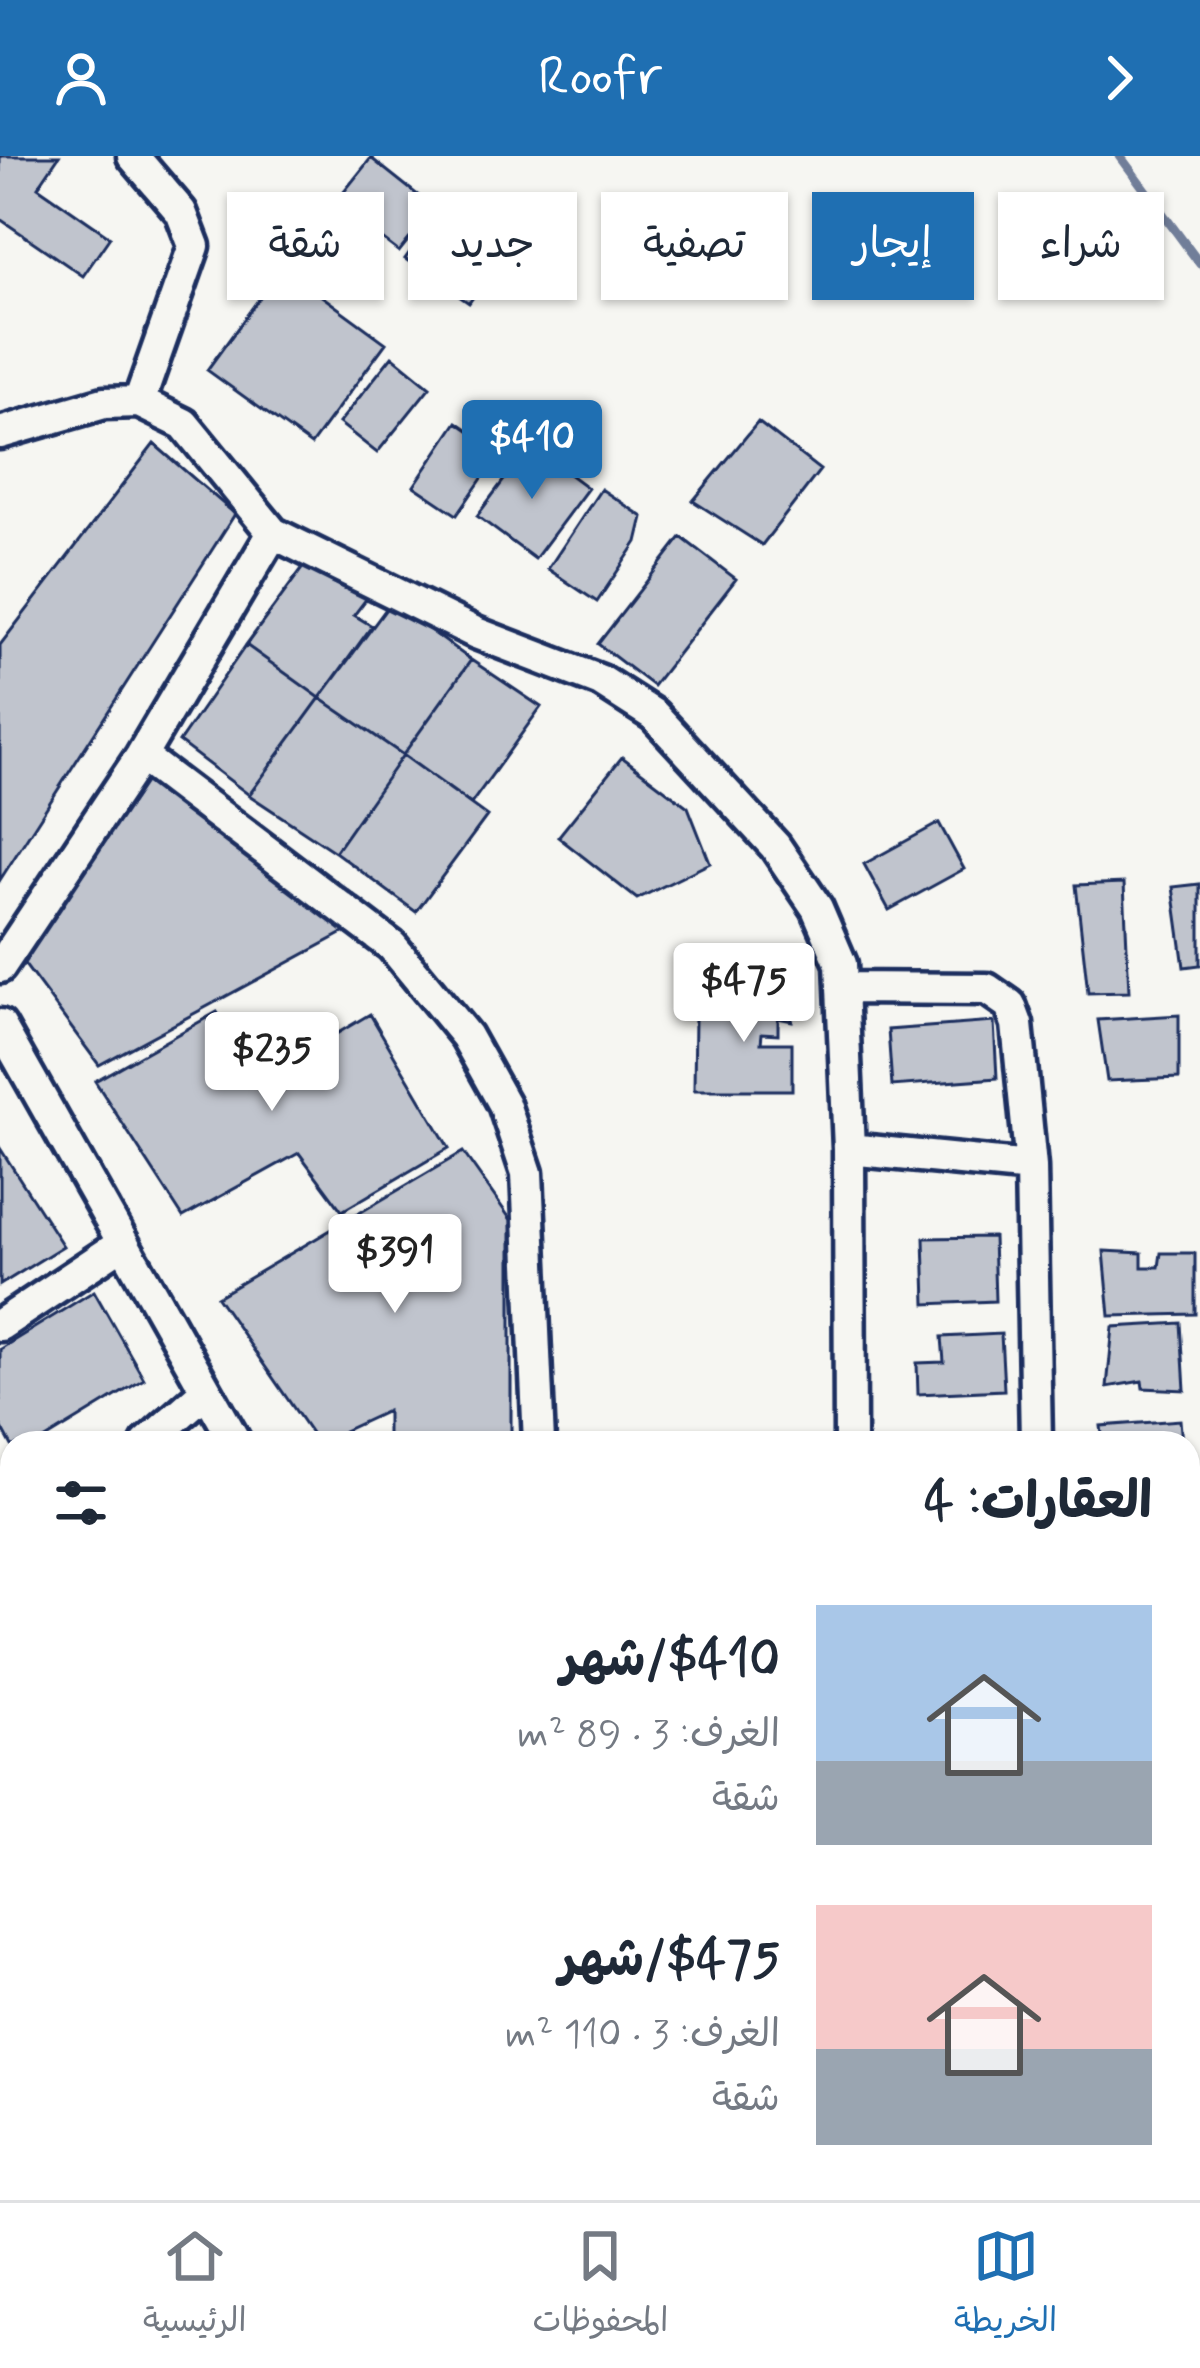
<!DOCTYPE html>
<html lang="ar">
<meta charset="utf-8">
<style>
:root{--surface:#fff;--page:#f6f6f7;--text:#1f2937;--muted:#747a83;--line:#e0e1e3;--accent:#1f6fb2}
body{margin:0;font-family:Mynerve,"Playpen Sans Arabic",sans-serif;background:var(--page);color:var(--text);direction:rtl;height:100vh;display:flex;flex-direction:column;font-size:45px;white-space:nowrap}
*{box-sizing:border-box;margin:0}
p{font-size:39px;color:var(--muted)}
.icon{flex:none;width:66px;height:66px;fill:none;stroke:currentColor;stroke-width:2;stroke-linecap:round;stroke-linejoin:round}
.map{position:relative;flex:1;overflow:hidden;direction:ltr}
.panel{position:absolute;left:0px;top:1275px;width:1200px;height:771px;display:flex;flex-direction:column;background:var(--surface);border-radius:36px 36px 0 0;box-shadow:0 3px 9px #0004;direction:rtl}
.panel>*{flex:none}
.banner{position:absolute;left:36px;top:36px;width:1128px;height:108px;direction:rtl;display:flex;gap:24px}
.price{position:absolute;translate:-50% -102px;padding:0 27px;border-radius:12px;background:#fff;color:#222;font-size:39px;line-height:78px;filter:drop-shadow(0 3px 6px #0008)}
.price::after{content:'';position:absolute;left:50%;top:72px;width:36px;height:27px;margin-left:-18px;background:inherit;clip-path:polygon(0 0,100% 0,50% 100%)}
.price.selected{background:var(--accent);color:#fff}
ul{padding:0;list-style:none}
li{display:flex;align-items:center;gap:36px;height:300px;padding:0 48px}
li span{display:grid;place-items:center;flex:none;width:336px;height:240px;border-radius:0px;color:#555}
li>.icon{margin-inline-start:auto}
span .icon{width:144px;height:144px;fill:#fffc;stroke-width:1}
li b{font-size:51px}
h2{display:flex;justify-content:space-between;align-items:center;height:144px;padding:0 48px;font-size:51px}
.chip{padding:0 42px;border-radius:0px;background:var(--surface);box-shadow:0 3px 9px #0004;font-size:42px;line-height:108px}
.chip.selected{background:var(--accent);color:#fff}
header{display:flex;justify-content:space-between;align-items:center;height:156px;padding:0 48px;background:var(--accent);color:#fff;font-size:54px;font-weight:600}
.tabs{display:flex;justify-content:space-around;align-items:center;height:168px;border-top:3px solid var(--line);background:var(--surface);font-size:33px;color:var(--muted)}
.tabs a{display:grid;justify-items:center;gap:6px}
.tabs .selected{color:var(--accent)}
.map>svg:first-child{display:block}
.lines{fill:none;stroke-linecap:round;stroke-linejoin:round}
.stream{stroke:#717e99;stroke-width:9}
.building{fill:#c0c4cd;stroke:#1b2f5e;stroke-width:3}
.minor-casing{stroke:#1b2f5e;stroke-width:39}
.minor{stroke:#f6f6f2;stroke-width:30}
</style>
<header><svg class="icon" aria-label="forward" viewBox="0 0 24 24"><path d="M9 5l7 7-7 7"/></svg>Roofr<svg class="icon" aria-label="person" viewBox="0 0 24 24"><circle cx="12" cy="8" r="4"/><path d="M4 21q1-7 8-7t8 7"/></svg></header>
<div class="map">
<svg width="1200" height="2044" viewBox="0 0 1200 2044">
<rect width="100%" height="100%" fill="#f6f6f2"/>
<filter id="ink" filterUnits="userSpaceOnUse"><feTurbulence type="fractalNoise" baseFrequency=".00833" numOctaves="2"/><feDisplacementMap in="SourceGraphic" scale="24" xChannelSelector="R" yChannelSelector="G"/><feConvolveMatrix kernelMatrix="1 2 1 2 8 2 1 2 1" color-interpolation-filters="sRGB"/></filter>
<g filter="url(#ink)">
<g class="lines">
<path class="stream" d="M1120,0L1200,108"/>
</g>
<path class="building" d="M0,0H59L38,31L110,81L83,120L0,63Z
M371,2L434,52L399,96L335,47Z
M438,57L501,102L469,147L405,103Z
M282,111L386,187L311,289L207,214Z
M392,200L430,231L377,297L339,267Z
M457,266L500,296L457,359L414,330Z
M758,266L820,314L762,389L693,345Z
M154,288L235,358L0,724V489Z
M530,289L588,332L535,403L477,360Z
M601,333L643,361L637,386L597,446L548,413Z
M681,381L736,423L653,530L598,488Z
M309,403L367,442L354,459L372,470L320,542L246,489Z
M391,446L471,504L403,599L320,542Z
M246,489L320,542L249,639L179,586Z
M471,504L541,551L471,648L403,599Z
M320,542L403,599L335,696L249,639Z
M403,599L487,660L416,756L335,696Z
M622,601L688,651L710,707L637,743L558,681Z
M146,617L345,776L99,909L19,801Z
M939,667L964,713L889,754L864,708Z
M1124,727L1129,836L1088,837L1076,729Z
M1200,728V809L1184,811L1173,731Z
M728,836H792V865L778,862V878L762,877L761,887H792V934H694L695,861H728Z
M217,856L257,925L370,858L449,992L342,1055L299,997L183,1061L95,925Z
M1179,859V922L1107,925L1098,864Z
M994,866L997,922L892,930L888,874Z
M0,992L63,1090L0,1129Z
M463,996L511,1064V1287H387V1255L318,1287L217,1141Z
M993,1081L995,1145L926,1148L924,1082Z
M1104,1095L1142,1097V1111H1159L1161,1097H1195V1158L1110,1160Z
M94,1135L144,1223L39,1287L12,1290L0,1268V1193Z
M1181,1167L1185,1234L1143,1232L1142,1225L1107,1231L1113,1171Z
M1001,1178L1004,1234L918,1238L917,1207L944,1206L942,1181Z
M1180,1264L1182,1287H1103L1101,1270Z
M0,1663H12V1741L0,1742Z
M1200,1817V1916L1188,1925V1826Z
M1191,1937L1200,1950V2032L1195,2036L1188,2027Z
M0,2006H11L18,2044H0Z
M169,2034H317V2044H172Z
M386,2034H480L481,2044H387Z
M567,2034V2044H495L494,2040L507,2034H575Z
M683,2034H739V2044H683Z
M742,2034H861L862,2044H742Z
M1124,2034H1177L1167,2044H1131Z"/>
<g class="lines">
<defs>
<path id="minor" d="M133,0L181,56L194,90L139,246
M0,277L104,247L139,246L184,268L273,377L476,477L601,525L654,559L775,690L817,752L841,808L849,993L850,1287
M141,600L392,790L466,880L504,948L527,1017L539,1287
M0,811L141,600L273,377
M842,832L987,833L1010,849L1017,868L1031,1011L1036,1287
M0,869L236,1287
M849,993L1031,1011
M0,1169L123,1087
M147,1287L206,1235
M0,1387L12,1409
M0,1581L12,1580
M1188,1598L1200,1593
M1188,1689L1200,1703
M146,2034L147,2044
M351,2034L352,2044
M900,2034L901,2044"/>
</defs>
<use href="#minor" class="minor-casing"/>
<use href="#minor" class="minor"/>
</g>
</g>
</svg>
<b class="price selected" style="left:532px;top:346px">$410</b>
<b class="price" style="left:744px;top:889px">$475</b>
<b class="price" style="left:272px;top:958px">$235</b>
<b class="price" style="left:395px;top:1160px">$391</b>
<div class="banner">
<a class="chip">شراء</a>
<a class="chip selected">إيجار</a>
<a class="chip">تصفية</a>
<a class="chip">جديد</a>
<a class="chip">شقة</a>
</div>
<section class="panel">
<h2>العقارات: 4<svg class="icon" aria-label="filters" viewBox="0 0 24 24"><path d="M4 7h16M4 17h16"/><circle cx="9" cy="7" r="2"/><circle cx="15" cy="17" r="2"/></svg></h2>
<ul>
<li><span style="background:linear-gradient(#a9c7e8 65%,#9aa5b1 0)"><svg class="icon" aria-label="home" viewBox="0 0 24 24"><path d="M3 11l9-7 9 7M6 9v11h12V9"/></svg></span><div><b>$410/شهر</b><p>الغرف: 3 · 89 m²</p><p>شقة</p></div></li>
<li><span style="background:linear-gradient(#f6c9c9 60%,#9aa5b1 0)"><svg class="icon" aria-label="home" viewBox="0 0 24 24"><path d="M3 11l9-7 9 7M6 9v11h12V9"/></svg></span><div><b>$475/شهر</b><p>الغرف: 3 · 110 m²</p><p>شقة</p></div></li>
</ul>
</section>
</div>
<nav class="tabs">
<a class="selected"><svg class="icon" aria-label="map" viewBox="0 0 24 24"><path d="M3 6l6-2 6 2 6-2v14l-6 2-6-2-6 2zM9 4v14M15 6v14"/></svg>الخريطة</a>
<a><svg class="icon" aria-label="saved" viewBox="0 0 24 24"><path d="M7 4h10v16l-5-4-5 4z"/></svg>المحفوظات</a>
<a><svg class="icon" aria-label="home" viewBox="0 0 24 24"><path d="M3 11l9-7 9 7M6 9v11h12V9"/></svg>الرئيسية</a>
</nav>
